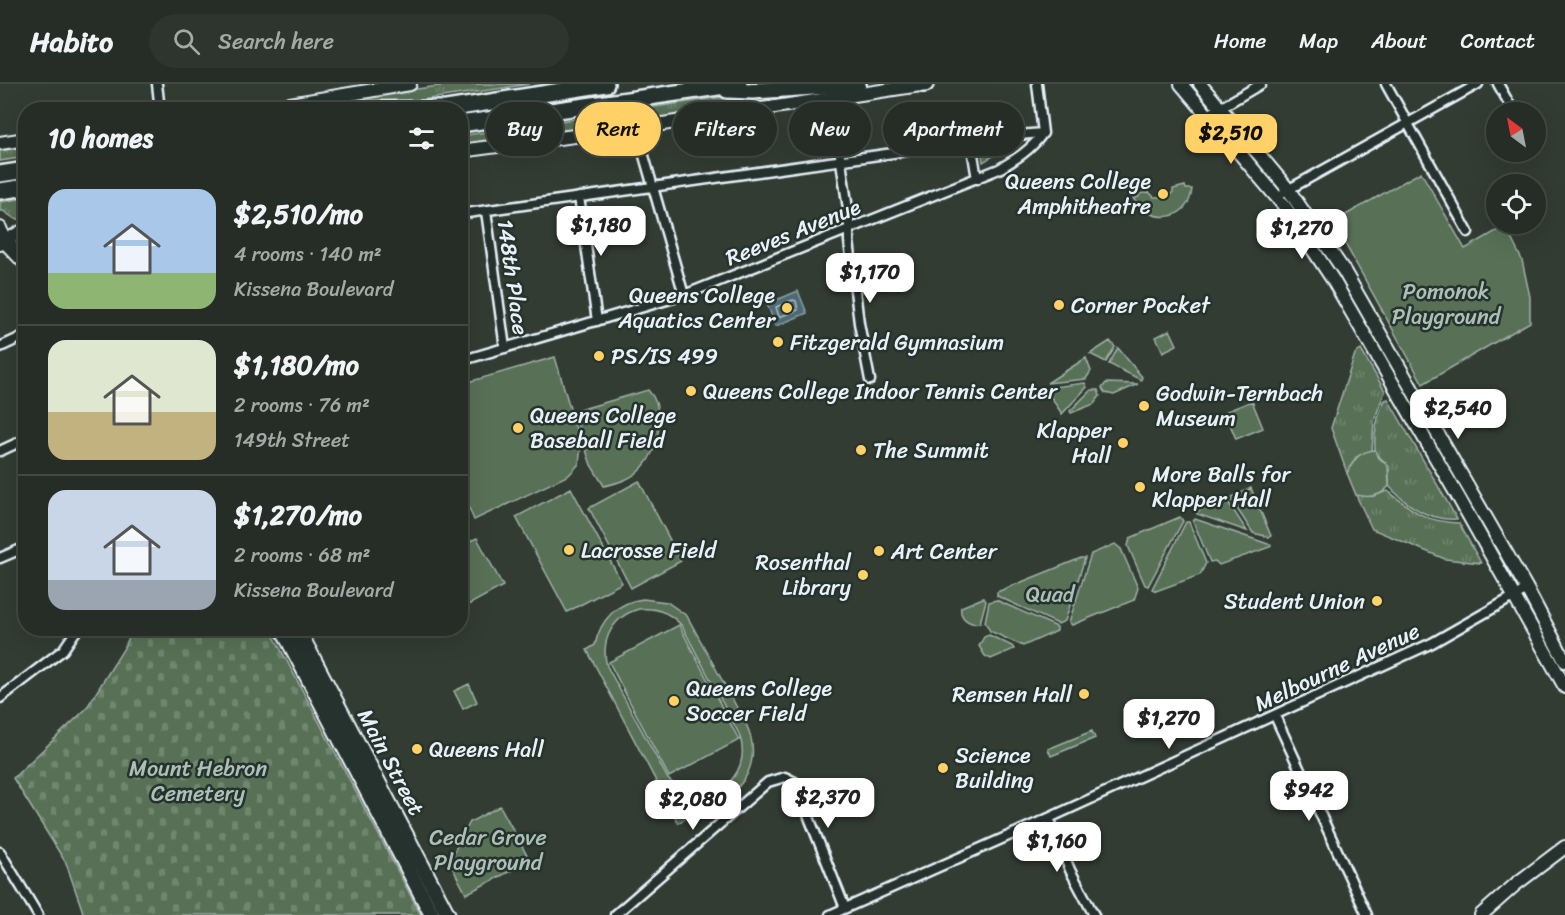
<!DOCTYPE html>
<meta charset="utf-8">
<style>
:root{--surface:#262d26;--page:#2e352e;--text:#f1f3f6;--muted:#a4a8a7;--line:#424943;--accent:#ffd166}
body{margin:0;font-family:Sriracha,sans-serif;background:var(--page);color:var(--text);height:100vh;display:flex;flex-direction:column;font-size:22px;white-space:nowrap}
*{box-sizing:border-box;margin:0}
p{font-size:20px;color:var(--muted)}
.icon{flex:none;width:33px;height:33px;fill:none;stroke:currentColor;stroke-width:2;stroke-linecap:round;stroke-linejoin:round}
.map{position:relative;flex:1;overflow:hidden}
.sheet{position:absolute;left:18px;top:18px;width:450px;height:534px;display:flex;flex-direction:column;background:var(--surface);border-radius:24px;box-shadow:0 6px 24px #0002,0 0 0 2px var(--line)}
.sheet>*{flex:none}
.hud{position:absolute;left:486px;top:18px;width:570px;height:54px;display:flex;gap:12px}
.needle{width:39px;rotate:328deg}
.tools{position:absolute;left:1486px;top:18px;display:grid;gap:12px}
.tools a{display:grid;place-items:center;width:60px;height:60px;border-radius:50%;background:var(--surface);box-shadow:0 6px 24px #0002,0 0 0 2px var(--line);font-size:30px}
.price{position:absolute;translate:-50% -51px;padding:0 14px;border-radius:12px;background:#fff;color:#222;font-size:20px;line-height:39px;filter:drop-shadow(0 2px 3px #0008)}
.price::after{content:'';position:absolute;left:50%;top:36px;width:18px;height:14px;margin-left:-9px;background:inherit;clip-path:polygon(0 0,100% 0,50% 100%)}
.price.selected{background:var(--accent);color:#111}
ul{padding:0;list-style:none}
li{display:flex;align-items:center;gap:18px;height:150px;padding:0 30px}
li+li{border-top:2px solid var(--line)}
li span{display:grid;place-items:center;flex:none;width:168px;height:120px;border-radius:18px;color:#555}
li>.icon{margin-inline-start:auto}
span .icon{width:72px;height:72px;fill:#fffc;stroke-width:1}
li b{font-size:26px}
h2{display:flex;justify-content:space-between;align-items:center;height:72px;padding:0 30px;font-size:26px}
.pill{padding:0 21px;border-radius:27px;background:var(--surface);box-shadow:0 6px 24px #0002,0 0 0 2px var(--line);font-size:21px;line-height:54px}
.pill.selected{background:var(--accent);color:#111}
header{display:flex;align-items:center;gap:36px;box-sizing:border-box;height:84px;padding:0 30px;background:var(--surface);border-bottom:2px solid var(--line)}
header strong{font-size:28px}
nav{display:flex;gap:33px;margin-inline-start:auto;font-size:21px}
.search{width:420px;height:54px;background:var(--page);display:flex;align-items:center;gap:15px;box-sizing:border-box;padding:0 21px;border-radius:33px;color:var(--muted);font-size:22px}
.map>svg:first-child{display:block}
.grass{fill:url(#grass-tufts);stroke:#a0b1a8;stroke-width:1.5}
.cemetery{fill:url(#cemetery-stones);stroke:#a0b1a8;stroke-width:1.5}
.green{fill:#587157;stroke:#a0b1a8;stroke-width:1.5;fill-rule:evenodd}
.water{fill:#4d6a73;stroke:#8ba0a8;stroke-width:1.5}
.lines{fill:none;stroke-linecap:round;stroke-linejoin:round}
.shore{stroke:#aabbc3;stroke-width:1.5}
.street-casing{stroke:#e8f1f8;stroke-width:13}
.secondary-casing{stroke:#e8f1f8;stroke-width:16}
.primary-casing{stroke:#e8f1f8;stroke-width:18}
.highway-casing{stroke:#e8f1f8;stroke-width:20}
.street{stroke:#26332d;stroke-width:8}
.secondary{stroke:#26332d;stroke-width:12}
.primary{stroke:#26332d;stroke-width:14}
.highway{stroke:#26332d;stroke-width:15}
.poi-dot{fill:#ffd166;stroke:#26332d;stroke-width:2}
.labels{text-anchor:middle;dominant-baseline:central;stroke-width:5;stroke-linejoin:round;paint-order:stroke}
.poi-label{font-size:22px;fill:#e8f1f8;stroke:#26332d;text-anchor:start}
.street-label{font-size:22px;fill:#e8f1f8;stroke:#26332d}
.park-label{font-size:22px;fill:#aebeb8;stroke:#26332d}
</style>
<header>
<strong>Habito</strong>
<div class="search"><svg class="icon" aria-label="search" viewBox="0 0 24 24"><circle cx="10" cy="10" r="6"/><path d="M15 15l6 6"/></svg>Search here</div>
<nav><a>Home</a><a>Map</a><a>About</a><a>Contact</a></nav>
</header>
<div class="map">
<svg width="1565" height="831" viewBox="0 0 1565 831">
<defs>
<pattern id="grass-tufts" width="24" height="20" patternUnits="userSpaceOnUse" patternTransform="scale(1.5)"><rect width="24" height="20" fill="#587157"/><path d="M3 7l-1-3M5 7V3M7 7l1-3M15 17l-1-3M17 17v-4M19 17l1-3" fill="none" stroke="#708670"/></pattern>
<pattern id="cemetery-stones" width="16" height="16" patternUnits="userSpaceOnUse" patternTransform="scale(1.5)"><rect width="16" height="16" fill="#587157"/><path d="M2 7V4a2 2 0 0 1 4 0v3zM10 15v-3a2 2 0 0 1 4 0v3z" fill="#708670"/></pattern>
</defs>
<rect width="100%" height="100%" fill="#323c33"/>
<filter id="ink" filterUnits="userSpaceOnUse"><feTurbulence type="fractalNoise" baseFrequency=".0167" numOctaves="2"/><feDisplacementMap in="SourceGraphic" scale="12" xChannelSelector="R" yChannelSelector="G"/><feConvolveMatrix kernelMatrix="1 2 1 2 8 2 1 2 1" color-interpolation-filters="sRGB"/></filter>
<g filter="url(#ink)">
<path class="grass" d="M453,0H530L408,18L296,24V22Z
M823,6L824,10L461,62L460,52L715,14Z
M25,63V73L0,77V67Z
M25,114V135H15L3,127H0V118Z
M1361,266L1385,307L1374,337L1372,367L1356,373L1347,389L1331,344L1355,270Z
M1388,315L1457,435C1429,437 1407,422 1389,402V386L1386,379L1375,369C1374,349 1376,334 1385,316Z
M1388,407C1413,427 1425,438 1459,439L1481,479L1445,475L1372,445L1356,411L1372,412Z"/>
<path class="cemetery" d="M133,545H270L421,831H84L66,779L13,694L86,625L124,564Z"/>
<path class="green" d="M1015,59L983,78L981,62Z
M1421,88L1465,165L1505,142L1522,176L1530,213V238L1423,300L1333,138Z
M1185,102L1186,105H1192C1189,139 1149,141 1133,114L1139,113V110L1149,108L1154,113H1168L1173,108V105Z
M1170,246L1177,261L1163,268L1156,253Z
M1110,257L1115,263L1106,278L1090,270Z
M1118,264L1142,293L1141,296L1109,280Z
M555,273L581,362L579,380L569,391L474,436L461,404V300Z
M1086,274L1091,287L1086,295L1047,299Z
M1085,299L1087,303L1062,330L1045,304Z
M1106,299L1138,300L1114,311L1105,309L1102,304Z
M648,306C667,326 659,366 642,384C632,395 618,399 604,402L591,381L575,333L579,326Z
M1091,306H1098L1100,312L1094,320L1071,329L1070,327Z
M1252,317L1263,344L1236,355L1225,328Z
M1375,366L1377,372L1388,382L1389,402C1381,413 1369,414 1356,411L1347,389C1354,376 1359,367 1375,366Z
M639,397L681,477L631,504L589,424Z
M571,404L622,499L567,528L516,433Z
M1251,404L1271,452L1269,453L1253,449L1230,414Z
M1226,415L1247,447L1197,430L1196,428Z
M1180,433L1183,437L1148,502L1145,501L1128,462L1130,454Z
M1195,435L1271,461L1270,463L1219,481L1215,477L1210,478L1193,437Z
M1186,438H1189L1206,479L1200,491L1156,507L1152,505Z
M477,454L503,502L461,525V461Z
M1115,460L1121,465L1138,504L1134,516L1072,541L1069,538L1091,470Z
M1081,474H1085L1065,537L1058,540L997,512V508Z
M983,514L986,517L980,539C969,541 959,534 961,523Z
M643,515L667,518L687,532L746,640C769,688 727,733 677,715L687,734L678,739L587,566L595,561C600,536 617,518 643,515ZM639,525C657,523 671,529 682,542L739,650C756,696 703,730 668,695L607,582C600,556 613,532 639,525Z
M996,516L1057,543V547L1023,562L990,547L985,538L989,518Z
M679,541L739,656L669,693L609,578Z
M989,551L1012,562L1014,565L991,575L985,572L979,562L984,553Z
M469,600L477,618L463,625L454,607Z
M1092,647L1095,654L1051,672L1048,665Z
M500,722L530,777L466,810L449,777L470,738Z"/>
<path class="water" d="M798,207L807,229L776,242L767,220Z"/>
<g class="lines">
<path class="shore" d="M793,216L796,217L798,226L779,233L776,223Z"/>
<defs>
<path id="street" d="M157,0L160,26
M1386,0L1468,148
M1498,0L1514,28
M832,16L849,132V157L859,239L870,296
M1208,31L1261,0
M636,44L684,211
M971,58L977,95
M1284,108L1478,0
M579,113L597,237
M486,127L505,264
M460,130L971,58L983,54L1043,49
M0,263L26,251
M460,277L684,211L999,85C1016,75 1031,66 1043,49L1037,0
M0,367L26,355
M0,474L26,463
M0,614L63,566L78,544
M1275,632L1367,831
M1049,734L1070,786L1094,831
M0,768L38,831
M615,831L768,698L785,693L795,698L845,824
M830,831L1049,734L1432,559L1527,505"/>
<path id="secondary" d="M1181,0L1285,123L1333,196L1460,416L1565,603
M1200,0L1288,105L1344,187L1527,505L1565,577
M254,26L410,0
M0,59L26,55
M460,67L636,44L927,0
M0,144L5,157
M0,160L26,145
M1481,831L1516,800L1565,763"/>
<path id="primary" d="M5,157L26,179
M282,544L432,831
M297,544L448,831"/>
<path id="highway" d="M921,0H925
M727,6L753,7L858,0
M360,26L441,25
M440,26L606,0
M460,40L739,0
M0,90L26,86
M0,107L26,103"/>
</defs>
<use href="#street" class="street-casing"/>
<use href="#secondary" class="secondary-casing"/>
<use href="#primary" class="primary-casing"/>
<use href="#highway" class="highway-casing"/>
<use href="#street" class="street"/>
<use href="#secondary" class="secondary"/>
<use href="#primary" class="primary"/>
<use href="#highway" class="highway"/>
</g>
</g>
<g class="poi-dot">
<circle cx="1163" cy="110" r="6"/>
<circle cx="1059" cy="221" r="6"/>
<circle cx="787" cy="224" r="6"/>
<circle cx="778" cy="258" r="6"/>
<circle cx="599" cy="272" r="6"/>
<circle cx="691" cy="307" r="6"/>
<circle cx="1144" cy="322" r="6"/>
<circle cx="518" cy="344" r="6"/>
<circle cx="1123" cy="359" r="6"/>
<circle cx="861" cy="366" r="6"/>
<circle cx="1140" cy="403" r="6"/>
<circle cx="569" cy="466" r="6"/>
<circle cx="879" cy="467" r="6"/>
<circle cx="863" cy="491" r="6"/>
<circle cx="1377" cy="517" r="6"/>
<circle cx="1084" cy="610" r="6"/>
<circle cx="674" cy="617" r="6"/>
<circle cx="417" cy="665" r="6"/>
<circle cx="943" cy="684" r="6"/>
</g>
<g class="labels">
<g class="poi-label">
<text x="1151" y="97" text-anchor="end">Queens College<tspan x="1151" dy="25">Amphitheatre</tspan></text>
<text x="775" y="211" text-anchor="end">Queens College<tspan x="775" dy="25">Aquatics Center</tspan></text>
<text x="1071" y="221">Corner Pocket</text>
<text x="790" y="258">Fitzgerald Gymnasium</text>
<text x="611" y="272">PS/IS 499</text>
<text x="703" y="307">Queens College Indoor Tennis Center</text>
<text x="1156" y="309">Godwin-Ternbach<tspan x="1156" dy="25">Museum</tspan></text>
<text x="530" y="331">Queens College<tspan x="530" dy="25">Baseball Field</tspan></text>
<text x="1111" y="346" text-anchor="end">Klapper<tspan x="1111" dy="25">Hall</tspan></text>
<text x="873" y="366">The Summit</text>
<text x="1152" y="390">More Balls for<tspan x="1152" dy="25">Klapper Hall</tspan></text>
<text x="581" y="466">Lacrosse Field</text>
<text x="891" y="467">Art Center</text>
<text x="851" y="478" text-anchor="end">Rosenthal<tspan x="851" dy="25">Library</tspan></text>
<text x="1365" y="517" text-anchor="end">Student Union</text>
<text x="686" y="604">Queens College<tspan x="686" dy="25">Soccer Field</tspan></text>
<text x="1072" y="610" text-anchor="end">Remsen Hall</text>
<text x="429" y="665">Queens Hall</text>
<text x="955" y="671">Science<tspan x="955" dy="25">Building</tspan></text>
</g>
<g class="street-label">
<text transform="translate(793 148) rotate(-22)">Reeves Avenue</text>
<text transform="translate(513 193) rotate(82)">148th Place</text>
<text transform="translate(1337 583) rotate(-25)">Melbourne Avenue</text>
<text transform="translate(391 678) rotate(62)">Main Street</text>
</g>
<g class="park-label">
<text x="1446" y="207">Pomonok<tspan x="1446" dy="25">Playground</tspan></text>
<text x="1050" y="510">Quad</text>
<text x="198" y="684">Mount Hebron<tspan x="198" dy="25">Cemetery</tspan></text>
<text x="488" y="753">Cedar Grove<tspan x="488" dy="25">Playground</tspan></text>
</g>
</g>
</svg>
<div class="tools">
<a><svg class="needle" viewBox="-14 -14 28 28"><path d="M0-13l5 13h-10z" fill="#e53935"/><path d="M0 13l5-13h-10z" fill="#a4a8a7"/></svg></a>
<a><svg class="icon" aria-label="locate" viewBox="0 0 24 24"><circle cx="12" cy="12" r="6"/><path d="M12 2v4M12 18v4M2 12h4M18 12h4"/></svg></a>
</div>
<b class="price selected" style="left:1231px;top:81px">$2,510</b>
<b class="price" style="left:601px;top:173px">$1,180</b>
<b class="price" style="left:1302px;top:176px">$1,270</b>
<b class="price" style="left:870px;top:220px">$1,170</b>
<b class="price" style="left:1458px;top:356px">$2,540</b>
<b class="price" style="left:1169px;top:666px">$1,270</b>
<b class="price" style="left:1309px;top:738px">$942</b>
<b class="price" style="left:828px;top:745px">$2,370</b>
<b class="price" style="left:693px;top:747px">$2,080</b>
<b class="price" style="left:1057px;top:789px">$1,160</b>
<div class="hud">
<a class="pill">Buy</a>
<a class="pill selected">Rent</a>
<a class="pill">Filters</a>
<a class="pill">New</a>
<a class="pill">Apartment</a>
</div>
<section class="sheet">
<h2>10 homes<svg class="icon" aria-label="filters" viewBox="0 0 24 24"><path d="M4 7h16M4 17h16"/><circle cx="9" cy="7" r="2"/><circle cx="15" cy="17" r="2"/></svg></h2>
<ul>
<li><span style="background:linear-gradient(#a9c7e8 70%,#8fb573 0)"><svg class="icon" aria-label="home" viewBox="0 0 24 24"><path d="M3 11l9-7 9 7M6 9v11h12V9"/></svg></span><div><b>$2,510/mo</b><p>4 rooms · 140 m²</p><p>Kissena Boulevard</p></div></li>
<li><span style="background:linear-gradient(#dfe7d0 60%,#c2b280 0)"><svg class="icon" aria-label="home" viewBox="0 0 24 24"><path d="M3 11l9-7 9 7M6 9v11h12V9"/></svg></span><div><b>$1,180/mo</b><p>2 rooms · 76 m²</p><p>149th Street</p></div></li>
<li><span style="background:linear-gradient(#c9d6e8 75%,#9aa5b1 0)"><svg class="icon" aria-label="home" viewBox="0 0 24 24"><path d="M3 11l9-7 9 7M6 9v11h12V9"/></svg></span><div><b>$1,270/mo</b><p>2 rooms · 68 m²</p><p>Kissena Boulevard</p></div></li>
</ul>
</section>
</div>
